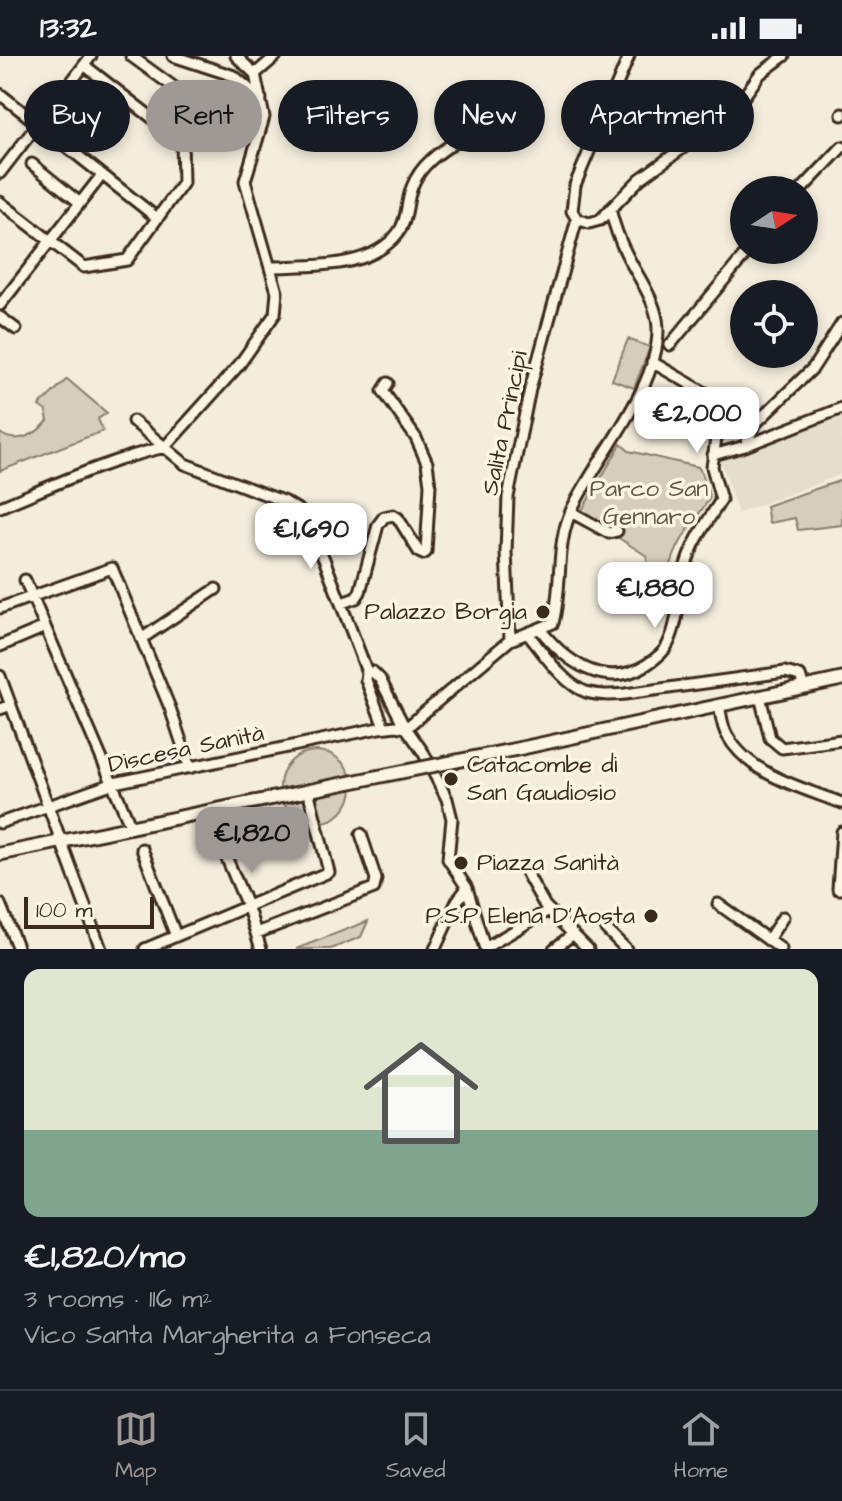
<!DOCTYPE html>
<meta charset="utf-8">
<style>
:root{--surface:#171b24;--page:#242831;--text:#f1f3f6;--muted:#9ea1a6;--line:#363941;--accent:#9f9995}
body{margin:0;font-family:"Architects Daughter",sans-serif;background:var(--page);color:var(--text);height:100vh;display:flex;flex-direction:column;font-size:30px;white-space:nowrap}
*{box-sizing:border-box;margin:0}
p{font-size:26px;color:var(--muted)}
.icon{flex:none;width:44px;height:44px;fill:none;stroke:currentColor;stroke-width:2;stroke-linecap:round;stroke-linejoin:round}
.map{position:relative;height:893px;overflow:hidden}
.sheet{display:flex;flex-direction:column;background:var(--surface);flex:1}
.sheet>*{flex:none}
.top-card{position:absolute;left:24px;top:24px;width:794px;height:72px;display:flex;gap:16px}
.needle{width:52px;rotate:78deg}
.tools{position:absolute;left:730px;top:120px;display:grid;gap:16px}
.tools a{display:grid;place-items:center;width:88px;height:88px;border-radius:50%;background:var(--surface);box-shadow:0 4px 12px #0003;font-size:40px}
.scale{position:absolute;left:24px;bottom:20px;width:130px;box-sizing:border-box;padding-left:8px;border:4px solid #3b2a1e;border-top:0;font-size:22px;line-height:28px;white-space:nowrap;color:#3b2a1e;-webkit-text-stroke:6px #fcf5e5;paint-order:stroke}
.price{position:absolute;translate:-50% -68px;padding:0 18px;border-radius:16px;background:#fff;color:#222;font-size:26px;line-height:52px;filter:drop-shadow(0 2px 4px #0008)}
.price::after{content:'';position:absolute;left:50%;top:48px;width:24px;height:18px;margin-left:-12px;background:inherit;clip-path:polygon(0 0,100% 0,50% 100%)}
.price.current{background:var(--accent);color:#111}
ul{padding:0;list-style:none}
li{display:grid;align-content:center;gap:16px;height:424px;padding:0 24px}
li+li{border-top:2px solid var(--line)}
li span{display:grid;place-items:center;height:248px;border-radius:16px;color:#555}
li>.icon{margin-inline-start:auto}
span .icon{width:144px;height:144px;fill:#fffc;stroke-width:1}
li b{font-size:34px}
.pill{padding:0 28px;border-radius:36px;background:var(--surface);box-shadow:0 4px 12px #0003;font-size:28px;line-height:72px}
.pill.current{background:var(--accent);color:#111}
.status{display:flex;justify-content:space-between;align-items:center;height:56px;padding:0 40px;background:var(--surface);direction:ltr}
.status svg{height:22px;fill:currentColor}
.dock{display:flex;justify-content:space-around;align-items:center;height:112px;border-top:2px solid var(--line);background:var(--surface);font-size:22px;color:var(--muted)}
.dock a{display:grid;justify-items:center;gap:4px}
.dock .current{color:var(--accent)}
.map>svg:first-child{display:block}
.built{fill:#e5ddce}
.green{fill:#d6cdbd;stroke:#887c6e;stroke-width:2}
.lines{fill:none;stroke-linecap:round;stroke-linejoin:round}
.minor-casing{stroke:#3b2a1e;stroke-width:15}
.major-casing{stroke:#3b2a1e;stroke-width:17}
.minor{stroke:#fcf5e5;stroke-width:9}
.major{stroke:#fcf5e5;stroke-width:11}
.major-bridge-casing{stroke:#3b2a1e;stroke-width:17;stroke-linecap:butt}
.major-bridge{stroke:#fcf5e5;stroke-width:11}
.poi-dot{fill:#3b2a1e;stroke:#fcf5e5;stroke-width:3}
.labels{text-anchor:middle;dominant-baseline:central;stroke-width:7;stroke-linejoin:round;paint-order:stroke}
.street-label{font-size:24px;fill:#3b2a1e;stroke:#fcf5e5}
.park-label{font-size:24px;fill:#625346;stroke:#fcf5e5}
.poi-label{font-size:24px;fill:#3b2a1e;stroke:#fcf5e5;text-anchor:end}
</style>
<div class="status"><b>13:32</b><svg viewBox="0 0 49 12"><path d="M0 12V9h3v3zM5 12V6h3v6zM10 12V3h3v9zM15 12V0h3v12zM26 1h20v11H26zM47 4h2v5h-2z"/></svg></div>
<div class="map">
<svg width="842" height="893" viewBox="0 0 842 893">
<rect width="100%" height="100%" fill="#f4eddd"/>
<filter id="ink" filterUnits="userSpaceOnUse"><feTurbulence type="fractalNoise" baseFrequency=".0125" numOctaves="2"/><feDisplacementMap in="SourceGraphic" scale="16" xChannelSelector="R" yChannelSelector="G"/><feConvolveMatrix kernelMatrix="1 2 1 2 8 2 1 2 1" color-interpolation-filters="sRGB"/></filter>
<g filter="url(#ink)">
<path class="built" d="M842,357V418L738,457L720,403Z"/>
<path class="green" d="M628,283L650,291L634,332L612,324Z
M67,323L107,357L98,363L103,375L0,415V377C16,389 36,379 48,365L46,355L39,350Z
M621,388L629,395L698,411L702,417L710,442C693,467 674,488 669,518L647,515V500L617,481H606L575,466Z
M842,424V469L798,474L795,462L769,467L766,450Z
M280 731a36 36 0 1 1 72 0a36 36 0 1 1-72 0Z
M368,865L361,881L331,893H296Z"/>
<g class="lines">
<defs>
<path id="minor" d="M131,0L215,61L261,69
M173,0L234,20L261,43
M255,18L276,0
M66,33L91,0
M0,38L157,162
M842,58V59
M32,108L80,147
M0,117L51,51
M801,134L842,91
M0,146L84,211L127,204L183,127L182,85L84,9
M577,163L589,167L600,164L640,123L716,68L742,43L760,18L784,0
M577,163L572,155L575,129L629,0
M271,211C312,209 370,214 398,177C408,164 406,146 412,131C422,104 447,92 469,77
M0,249L102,119
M0,261L16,273
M670,289L749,194
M720,352L751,374
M133,365L185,408L285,446L300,455L307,468L324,503L367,616H373L380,623L402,666L423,696L447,743L452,763L448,803L467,832L485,893
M745,390L756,367L813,312L842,267
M165,391L239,309L275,258L277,236L245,125L264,61L255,18L236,0
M713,399L745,390L842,352
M0,451C54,429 108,404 165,391
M571,456L609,477L617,475
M25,524L131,771
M342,547L356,542L360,536L378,469L384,461L393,459L398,462L419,496L423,498L426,496L430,429L427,407L416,382L383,335L388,327
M0,552L112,512L170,652L190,712
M540,573C565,605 604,635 646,609C654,604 664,597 668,588C680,564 678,535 686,509C693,485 708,465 721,444L712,411L721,346L652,306
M527,577C543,596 563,628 586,636C599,640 612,639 625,638L785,616L800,620L804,631
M141,583L216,533
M510,584L506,496L508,441L530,333L577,163
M0,590L45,571
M367,616L366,624L384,671
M0,620L101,893
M760,640L770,682L782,692L842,684
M719,649C721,658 722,671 727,679C749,719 802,732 842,747
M0,653L11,649
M406,672L510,584L553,567C563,529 555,489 572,453C598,399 659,332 658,272C657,245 638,222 627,199C619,184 614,169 610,153
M207,756L248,852L261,893
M0,767L114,727L379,672L396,670L406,672
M842,776L838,833H842
M142,793L176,880
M526,816L545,850L588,893
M0,848L18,893
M718,848L781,893
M606,873L626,893
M257,877L374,832L376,823L361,778
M768,884L783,861
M485,892L549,854
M145,893L329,816L308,734
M435,893L457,845L467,832
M554,893L573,878"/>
<path id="major" d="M522,692L842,623
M0,798L376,721"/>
</defs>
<use href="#minor" class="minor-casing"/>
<use href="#major" class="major-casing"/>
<use href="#minor" class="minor"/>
<use href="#major" class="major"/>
<defs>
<path id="major-bridge" d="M376,721L522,692"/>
</defs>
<use href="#major-bridge" class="major-bridge-casing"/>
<use href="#major-bridge" class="major-bridge"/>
</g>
</g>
<g class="poi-dot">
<circle cx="543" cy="556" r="8"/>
<circle cx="451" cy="723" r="8"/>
<circle cx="461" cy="807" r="8"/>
<circle cx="651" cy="860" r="8"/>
</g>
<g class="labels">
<g class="street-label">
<text transform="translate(505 367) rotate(-78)">Salita Principi</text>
<text transform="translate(186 693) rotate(-12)">Discesa Sanità</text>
</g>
<g class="park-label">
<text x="649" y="433">Parco San<tspan x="649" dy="28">Gennaro</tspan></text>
</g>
<g class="poi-label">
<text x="527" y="556">Palazzo Borgia</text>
<text x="467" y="709" text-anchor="start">Catacombe di<tspan x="467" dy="28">San Gaudiosio</tspan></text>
<text x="477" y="807" text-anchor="start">Piazza Sanità</text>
<text x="635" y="860">P.S.P Elena D'Aosta</text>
</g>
</g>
</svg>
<div class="tools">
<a><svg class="needle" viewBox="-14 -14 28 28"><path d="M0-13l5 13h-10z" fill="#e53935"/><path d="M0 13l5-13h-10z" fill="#9ea1a6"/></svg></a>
<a><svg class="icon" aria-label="locate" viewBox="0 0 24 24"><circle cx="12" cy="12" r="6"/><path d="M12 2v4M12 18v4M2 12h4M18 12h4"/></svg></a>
</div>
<div class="scale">100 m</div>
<b class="price" style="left:697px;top:399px">€2,000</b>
<b class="price" style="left:311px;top:515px">€1,690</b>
<b class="price" style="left:655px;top:574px">€1,880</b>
<b class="price current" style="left:252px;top:819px">€1,820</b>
<div class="top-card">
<a class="pill">Buy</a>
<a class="pill current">Rent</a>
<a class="pill">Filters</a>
<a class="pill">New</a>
<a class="pill">Apartment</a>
</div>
</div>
<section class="sheet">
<ul>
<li><span style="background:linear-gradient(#dfe7d0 65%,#7fa58c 0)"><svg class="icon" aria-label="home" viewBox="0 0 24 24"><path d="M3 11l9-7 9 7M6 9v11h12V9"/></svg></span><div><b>€1,820/mo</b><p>3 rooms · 116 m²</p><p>Vico Santa Margherita a Fonseca</p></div></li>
</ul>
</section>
<nav class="dock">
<a class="current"><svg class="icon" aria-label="map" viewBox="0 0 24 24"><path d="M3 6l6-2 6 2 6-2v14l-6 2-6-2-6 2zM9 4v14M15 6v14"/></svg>Map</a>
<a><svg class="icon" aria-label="saved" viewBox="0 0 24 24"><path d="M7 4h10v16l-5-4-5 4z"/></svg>Saved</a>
<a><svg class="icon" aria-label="home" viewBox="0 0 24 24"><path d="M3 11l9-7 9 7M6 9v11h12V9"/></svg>Home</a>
</nav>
